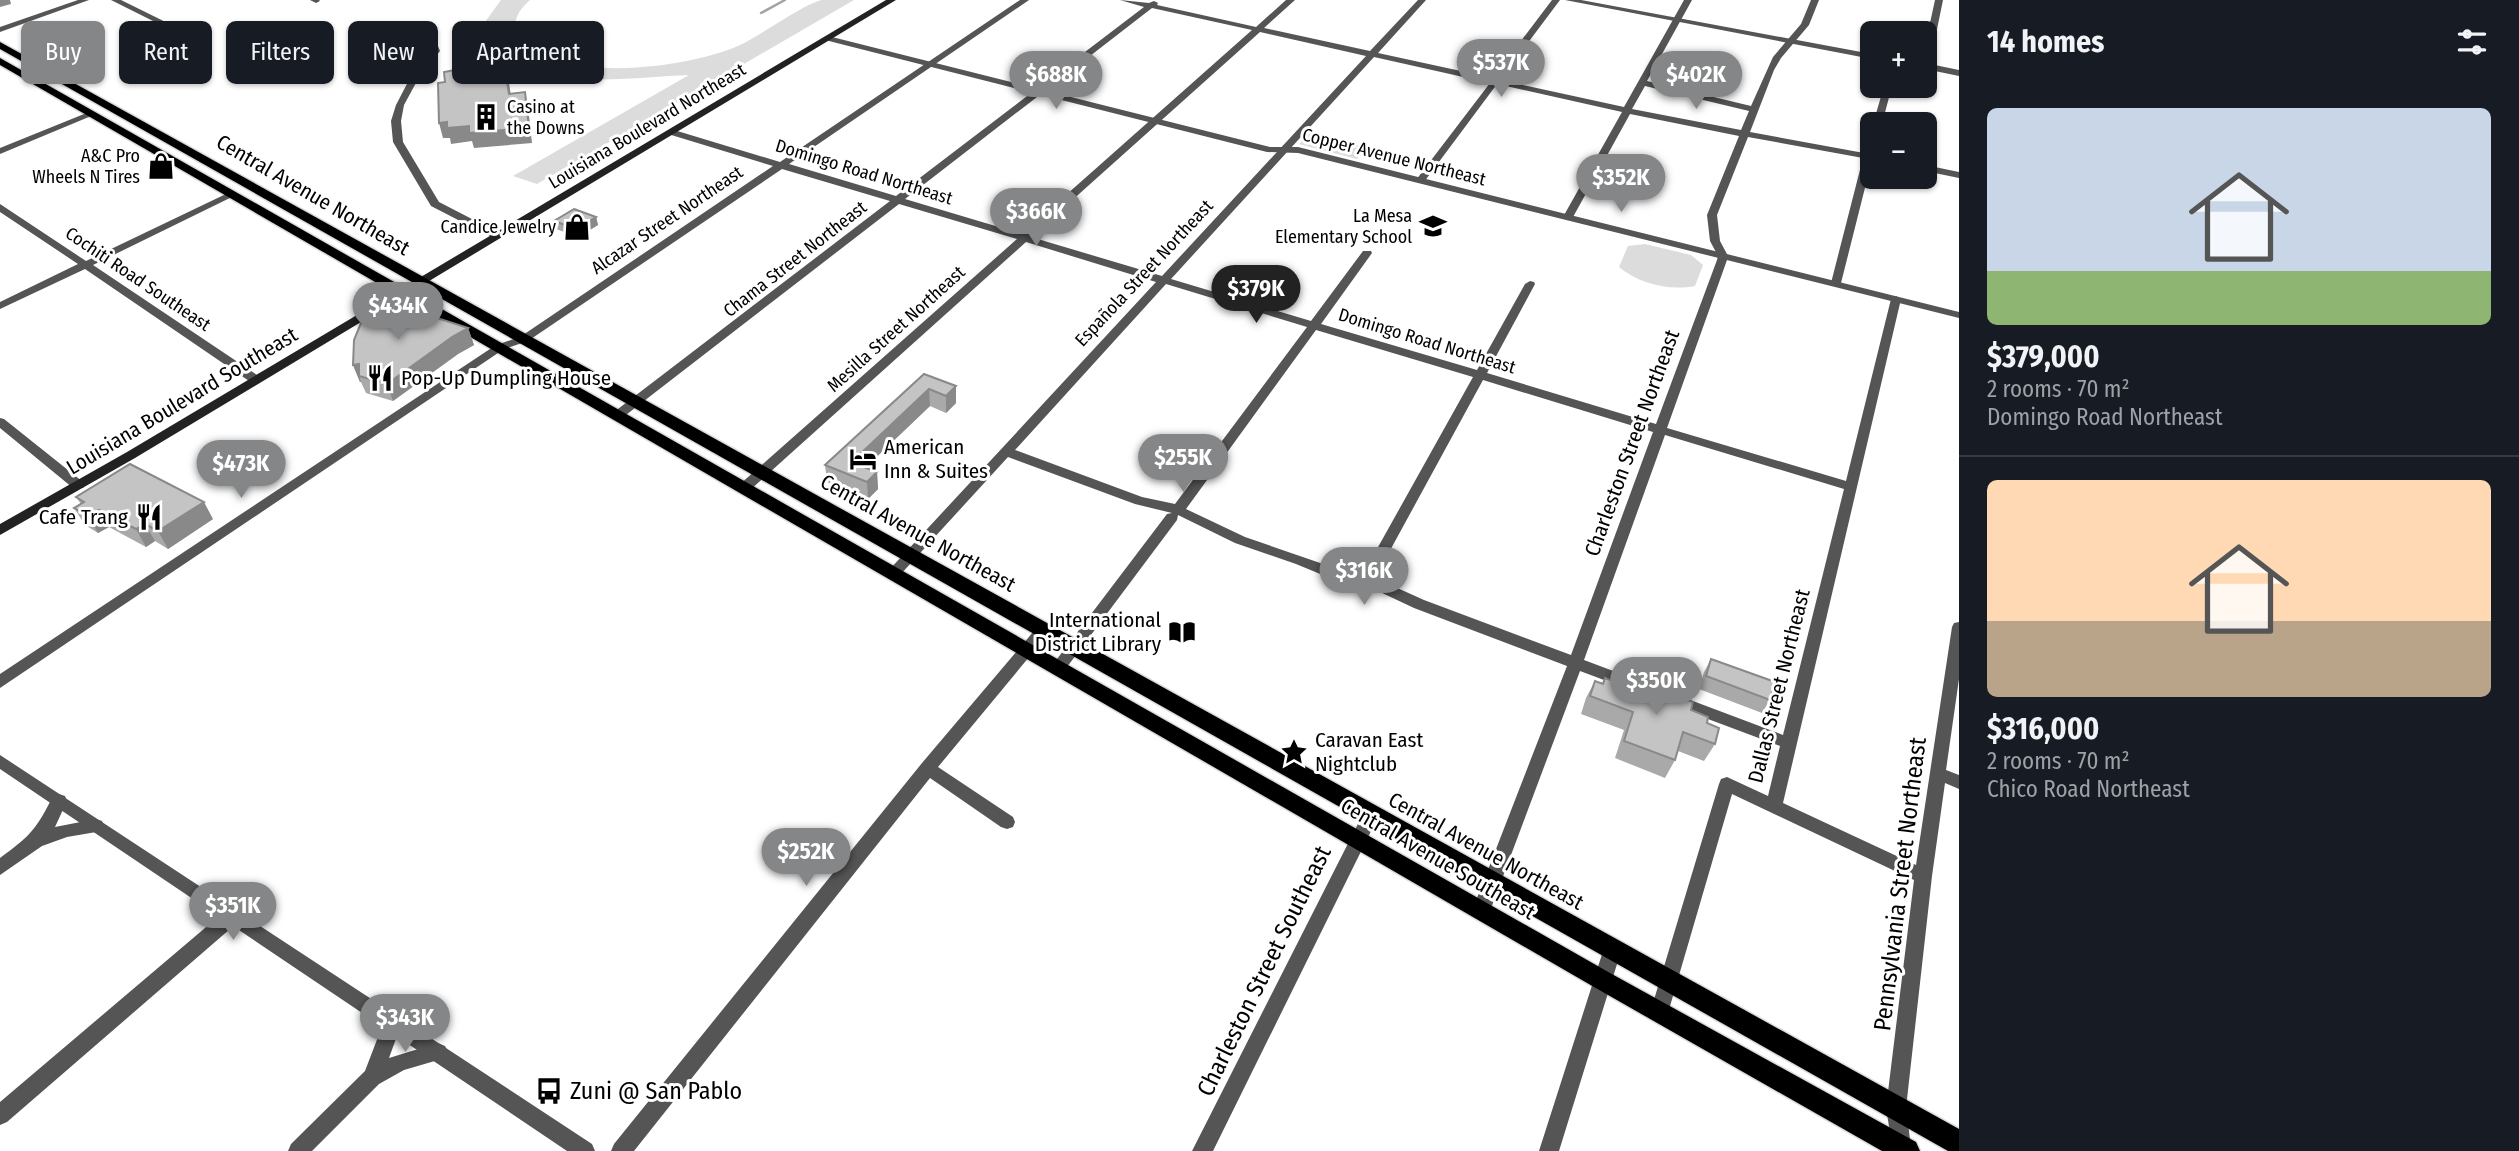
<!DOCTYPE html>
<meta charset="utf-8">
<style>
:root{--surface:#171b24;--page:#20242c;--text:#f1f3f6;--muted:#9ea1a6;--line:#363941;--accent:#858687}
body{margin:0;font-family:"Fira Sans Condensed",sans-serif;background:var(--page);color:var(--text);height:100vh;display:flex;flex-direction:column;font-size:26px;white-space:nowrap}
*{box-sizing:border-box;margin:0}
p{font-size:23px;color:var(--muted)}
.icon{flex:none;width:38px;height:38px;fill:none;stroke:currentColor;stroke-width:2;stroke-linecap:round;stroke-linejoin:round}
.map{position:relative;flex:1;overflow:hidden}
.details{display:flex;flex-direction:column;background:var(--surface);width:560px}
.details>*{flex:none}
.banner{position:absolute;left:21px;top:21px;width:665px;height:63px;display:flex;gap:14px}
.controls{position:absolute;left:1860px;top:21px;display:grid;gap:14px}
.controls a{display:grid;place-items:center;width:77px;height:77px;border-radius:10px;background:var(--surface);box-shadow:0 2px 5px #0004;font-size:35px}
.price{position:absolute;translate:-50% -60px;padding:0 16px;border-radius:24px;background:var(--accent);color:#fff;font-size:23px;line-height:46px;filter:drop-shadow(0 2px 4px #0008)}
.price::after{content:'';position:absolute;left:50%;top:42px;width:21px;height:16px;margin-left:-10px;background:inherit;clip-path:polygon(0 0,100% 0,50% 100%)}
.price.current{background:#222;color:#fff}
ul{padding:0;list-style:none}
li{display:grid;align-content:center;gap:14px;height:371px;padding:0 28px}
li+li{border-top:2px solid var(--line)}
li span{display:grid;place-items:center;height:217px;border-radius:10px;color:#555}
li>.icon{margin-inline-start:auto}
span .icon{width:126px;height:126px;fill:#fffc;stroke-width:1}
li b{font-size:30px}
h2{display:flex;justify-content:space-between;align-items:center;height:84px;padding:0 28px;font-size:30px}
.pill{padding:0 24px;border-radius:10px;background:var(--surface);box-shadow:0 2px 5px #0004;font-size:24px;line-height:63px}
.pill.current{background:var(--accent);color:#fff}
main{display:flex;flex:1;min-height:0}
.map>svg:first-child{display:block}
.green{fill:#dcdcdc}
.lines{fill:none;stroke-linecap:round;stroke-linejoin:round}
.stream{stroke:#a3a3a3;stroke-width:2.5}
.primary-casing{stroke:#dbdbdb;stroke-width:3}
.minor{fill:#555;fill-rule:evenodd}
.tertiary{fill:#555;fill-rule:evenodd}
.secondary{fill:#222;fill-rule:evenodd}
.primary{fill:#000;fill-rule:evenodd}
.wall{fill:#a9a9a9}
.shaded-wall{fill:#898989}
.building{fill:#c4c4c4;stroke:#898989;stroke-width:2}
.labels{text-anchor:middle;dominant-baseline:central;stroke-width:6;stroke-linejoin:round;paint-order:stroke}
.far-poi-label{font-size:18px;fill:#000;stroke:#fff;text-anchor:end}
.far-street-label{font-size:18px;fill:#000;stroke:#fff}
.street-label{font-size:21px;fill:#000;stroke:#fff}
.poi-label{font-size:21px;fill:#000;stroke:#fff;text-anchor:start}
.near-street-label{font-size:24px;fill:#000;stroke:#fff}
.near-poi-label{font-size:24px;fill:#000;stroke:#fff;text-anchor:start}
</style>
<main>
<div class="map">
<svg width="1959" height="1151" viewBox="0 0 1959 1151">
<rect width="100%" height="100%" fill="#fff"/>
<path class="green" d="M501,0H530C515,13 508,30 525,44C570,83 687,68 738,46C761,36 801,5 822,0C832,0 844,0 854,0L537,184L513,176L689,75C628,77 531,95 486,40L485,22Z
M1310,133L1367,147L1357,159L1299,144Z
M1645,244L1691,255L1703,265L1695,286C1670,291 1639,284 1619,267L1628,246Z"/>
<g class="lines">
<path class="stream" d="M761,13L785,0"/>
<defs>
<path id="primary" d="M0,42L1959,1129V1151H1948L0,49Z
M0,58L1610,973L1916,1142L1920,1151H1882L1594,987L0,65Z"/>
</defs>
<use href="#primary" class="primary-casing"/>
<path class="minor" d="M78,0H89L0,32V27Z
M111,0H121L198,38L191,40Z
M310,0H319L320,1L316,3Z
M1020,0H1029L789,164L896,196L1144,7L1120,0L1149,3L1154,1L1158,3L1157,5L1256,27L1286,0H1295L1264,28L1370,51L1418,0H1426L1378,53L1493,78L1552,0H1560L1500,80L1624,107L1684,0H1692L1647,81L1751,106L1773,57L1801,24L1811,0H1819L1809,25L1781,58L1774,70L1750,132L1864,153L1867,141L1872,138V160L1841,283L1836,286L1831,283L1863,158L1748,137L1717,215L1720,241L1728,256L1727,260L1667,428L1846,481L1891,299L1896,296L1901,299L1783,803L1916,865L1952,627L1954,623L1959,622V679L1946,770L1959,775V789L1945,783L1932,876L1906,1108L1911,1147L1909,1151H1893L1886,1108L1914,880L1732,794L1668,1013L1666,1019L1659,1022L1652,1019L1650,1013L1719,784L1721,779L1727,777L1768,796L1780,746L1580,671L1490,911L1487,916L1481,919L1475,916L1472,911L1567,666L1414,608L1363,584L1325,576L1296,564L1235,543L1178,515L1177,520L1064,671H1054L1052,667L1054,663L1167,514L1172,513L1135,504L1008,457L900,575H890L888,572L890,569L1156,282L1026,242L749,491H739L737,488L739,485L1017,239L899,204L622,418H614L612,415L614,412L890,201L782,169L528,341L504,349L0,688V674L496,345L520,337L773,166L668,134V130H674L780,162ZM1152,8L1252,30L1022,234L905,199ZM1260,32L1366,56L1162,276L1031,237ZM1374,57L1490,83L1416,180L1421,183L1424,182L1497,84L1622,112L1563,217L1568,220L1573,217L1630,114L1739,136L1707,215L1710,241L1718,256L1717,260L1656,424L1487,373L1535,284L1534,282L1530,281L1525,284L1477,370L1321,324L1372,253L1371,251H1363L1311,321L1171,279ZM1645,86L1749,111L1741,130L1632,109ZM1166,284L1307,327L1175,504L1142,497L1015,450ZM1316,330L1473,377L1363,574L1326,565L1245,537L1186,509ZM1483,380L1653,432L1571,655L1424,600L1375,578ZM1665,435L1844,489L1783,735L1584,660Z
M1935,0H1943L1934,44L1928,55H1925V46Z
M405,25H411L434,36L440,51L417,81L404,105L401,121L403,142L439,202L501,234V238H493L431,206L393,142L391,121L396,105L409,80L432,51L427,39L405,29Z
M1884,86H1892L1882,124H1873Z
M89,112L96,114L0,154V148Z
M1925,165L1959,172V178L1925,171Z
M228,193L236,195L93,265L260,377V383H252L85,269L0,309V302L78,264L0,212V204L86,261Z
M0,418L4,419L83,482L85,485L83,488H73L0,428Z
M1044,624L1049,625L1051,629L1049,633L938,767L1013,817L1015,822L1013,827L1007,829L1001,827L930,778L634,1151H611L614,1144L922,763L1039,625Z
M59,794L65,796L67,801L55,827L96,819L102,821L104,826L102,831L67,837L42,846L0,875V858C30,836 36,830 53,796Z
M1372,806L1378,808L1380,813L1213,1151H1192L1366,808Z
M231,909L237,911L240,917L237,923L7,1122L0,1125V1102L225,911Z
M1613,940L1619,942L1622,948L1559,1151H1539L1604,948L1607,942Z
M393,1013L400,1016L402,1022L389,1058L438,1043L445,1046L448,1052L445,1058L404,1070L379,1084L312,1151H288L291,1144L365,1071L386,1016Z"/>
<path class="tertiary" d="M1565,0H1581L1872,54V59Z
M828,36L1270,147H1298L1959,312V318L1298,153L1267,152L825,40V36Z
M1925,63L1959,70V76L1925,69Z
M0,755L592,1144L595,1151H567L0,769Z"/>
<path class="secondary" d="M886,0H896L135,458L0,535V524L127,452Z"/>
<use href="#primary" class="primary"/>
</g>
<path class="wall" d="M596,217L598,225L578,237L556,229L554,221Z
M468,328L474,345L458,354L393,401L366,393L361,382H360L353,365Z
M924,374L956,403L946,413L930,406L866,467L877,472L878,489L868,499L827,482L825,465Z
M76,497L213,519L168,549L155,541L146,547L109,527L98,533L85,525L74,508L81,504Z
M1711,659L1770,700L1762,713L1699,689L1704,672Z
M1605,678L1640,691L1644,684L1691,710L1707,723L1715,744L1704,761L1678,751L1675,760L1665,778L1615,758L1624,730L1581,714L1586,698L1595,681L1602,683Z"/>
<path class="shaded-wall" d="M0,0H10L11,4L0,7Z
M505,68L509,83L513,109L509,94Z
M525,92L528,107L532,143L474,148L472,141L451,144L450,138H443L439,123Z
M596,217L598,225L578,237L576,229Z
M468,328L474,345L458,354L393,401L387,384L452,337Z
M359,364V376L361,382H360L353,365Z
M956,386V403L946,413V396Z
M929,389L930,406L864,469L860,479L856,458Z
M877,472L878,489L868,499L867,482Z
M204,502L213,519L168,549L158,531Z
M99,510L109,527L98,533L88,516Z
M145,524L155,541L146,547L136,529Z"/>
<path class="building" d="M505,68L509,94L525,92L529,128L469,133V126L447,128V122L439,123L438,83L445,82L444,72L455,70V74Z
M574,209L596,217L576,229L554,221Z
M397,305L468,328L452,337L387,384L359,376V364L353,365L354,340L361,323L386,307L392,309Z
M924,374L956,386L946,396L929,389L856,458L863,461L859,465L877,472L867,482L825,465Z
M130,464L204,502L158,531L145,524L136,529L99,510L88,516L74,508L84,502L76,497Z
M1711,659L1775,682L1770,700L1706,676Z
M1605,678L1642,691L1644,684L1693,702L1691,710L1708,717L1707,723L1719,728L1715,744L1683,732L1675,760L1624,741L1633,712L1590,696L1595,681L1603,684Z"/>
<defs>
<symbol id="building-bare" viewBox="-9 -9 18 18"><path d="M-4-6H4V6H1V3H-1V6H-4ZM-2.5-4.3h1.7v1.8h-1.7ZM.8-4.3h1.7v1.8H.8ZM-2.5-1h1.7V.8h-1.7ZM.8-1h1.7V.8H.8Z" fill="#000" stroke="#fff" stroke-width="2.5" paint-order="stroke"/></symbol>
<symbol id="shop-bare" viewBox="-9 -9 18 18"><path d="M-5-2.5h2.3a2.7 3.5 0 0 1 5.4 0H5L5.5 6h-11ZM-1.5-2.5h3a1.5 2.3 0 0 0-3 0Z" fill="#000" stroke="#fff" stroke-width="2.5" paint-order="stroke"/></symbol>
<symbol id="school-bare" viewBox="-9 -9 18 18"><path d="M0-5L7-2L0 1L-7-2ZM-4 1L0 2.5L4 1V4Q0 6-4 4Z" fill="#000" stroke="#fff" stroke-width="2.5" paint-order="stroke"/></symbol>
<symbol id="restaurant-bare" viewBox="-9 -9 18 18"><path d="M-5-6h1v4h1v-4h1v4h1v-4h1v5L-1.5 .5V6h-2V.5L-5-1ZM5-6V6H3V1.5H1.5Q1.5-4 5-6Z" fill="#000" stroke="#fff" stroke-width="2.5" paint-order="stroke"/></symbol>
<symbol id="hotel-bare" viewBox="-9 -9 18 18"><path d="M-6-4.5h1.5V1H6V5H4.5V3h-9V5H-6ZM-4 0a1.8 1.8 0 1 1 3.6 0ZM.5 0V-2.5h3Q6-2.5 6 0Z" fill="#000" stroke="#fff" stroke-width="2.5" paint-order="stroke"/></symbol>
<symbol id="library-bare" viewBox="-9 -9 18 18"><path d="M-6-4Q-3-5.5-.7-3.5V5Q-3 3-6 4ZM6-4Q3-5.5 .7-3.5V5Q3 3 6 4Z" fill="#000" stroke="#fff" stroke-width="2.5" paint-order="stroke"/></symbol>
<symbol id="sight-bare" viewBox="-9 -9 18 18"><path d="M0-6L1.8-2.2L6-1.7L2.9 1.2L3.7 5.4L0 3.3L-3.7 5.4L-2.9 1.2L-6-1.7L-1.8-2.2Z" fill="#000" stroke="#fff" stroke-width="2.5" paint-order="stroke"/></symbol>
<symbol id="bus-bare" viewBox="-9 -9 18 18"><path d="M-5-6H5V4H4V6H2V4H-2V6H-4V4H-5ZM-3.5-4V0h7V-4ZM-3.5 1.2v1.5H-2V1.2ZM2 1.2v1.5H3.5V1.2Z" fill="#000" stroke="#fff" stroke-width="2.5" paint-order="stroke"/></symbol>
</defs>
<g fill-rule="evenodd">
<use href="#building-bare" x="467" y="98" width="38" height="38"/>
<use href="#shop-bare" x="142" y="147" width="38" height="38"/>
<use href="#school-bare" x="1414" y="207" width="38" height="38"/>
<use href="#shop-bare" x="558" y="208" width="38" height="38"/>
<use href="#restaurant-bare" x="361" y="359" width="38" height="38"/>
<use href="#hotel-bare" x="844" y="440" width="38" height="38"/>
<use href="#restaurant-bare" x="130" y="498" width="38" height="38"/>
<use href="#library-bare" x="1163" y="613" width="38" height="38"/>
<use href="#sight-bare" x="1275" y="733" width="38" height="38"/>
<use href="#bus-bare" x="530" y="1072" width="38" height="38"/>
</g>
<g class="labels">
<g class="far-poi-label">
<text x="507" y="107" text-anchor="start">Casino at<tspan x="507" dy="21">the Downs</tspan></text>
<text x="140" y="156">A&amp;C Pro<tspan x="140" dy="21">Wheels N Tires</tspan></text>
<text x="1412" y="216">La Mesa<tspan x="1412" dy="21">Elementary School</tspan></text>
<text x="556" y="227">Candice Jewelry</text>
</g>
<g class="far-street-label">
<text transform="translate(647 126) rotate(-31)">Louisiana Boulevard Northeast</text>
<text transform="translate(1394 157) rotate(14)">Copper Avenue Northeast</text>
<text transform="translate(864 172) rotate(17)">Domingo Road Northeast</text>
<text transform="translate(667 220) rotate(-34)">Alcazar Street Northeast</text>
<text transform="translate(795 259) rotate(-38)">Chama Street Northeast</text>
<text transform="translate(1144 273) rotate(-47)">Española Street Northeast</text>
<text transform="translate(138 279) rotate(34)">Cochiti Road Southeast</text>
<text transform="translate(896 329) rotate(-42)">Mesilla Street Northeast</text>
<text transform="translate(1427 341) rotate(17)">Domingo Road Northeast</text>
</g>
<g class="street-label">
<text transform="translate(313 195) rotate(30)">Central Avenue Northeast</text>
<text transform="translate(182 401) rotate(-31)">Louisiana Boulevard Southeast</text>
<text transform="translate(1632 443) rotate(-70)">Charleston Street Northeast</text>
<text transform="translate(918 533) rotate(29)">Central Avenue Northeast</text>
<text transform="translate(1779 686) rotate(-76)">Dallas Street Northeast</text>
<text transform="translate(1486 851) rotate(29)">Central Avenue Northeast</text>
<text transform="translate(1438 859) rotate(30)">Central Avenue Southeast</text>
</g>
<g class="poi-label">
<text x="401" y="378">Pop-Up Dumpling House</text>
<text x="884" y="447">American<tspan x="884" dy="24">Inn &amp; Suites</tspan></text>
<text x="128" y="517" text-anchor="end">Cafe Trang</text>
<text x="1161" y="620" text-anchor="end">International<tspan x="1161" dy="24">District Library</tspan></text>
<text x="1315" y="740">Caravan East<tspan x="1315" dy="24">Nightclub</tspan></text>
</g>
<g class="near-street-label">
<text transform="translate(1900 884) rotate(-83)">Pennsylvania Street Northeast</text>
<text transform="translate(1264 971) rotate(-64)">Charleston Street Southeast</text>
</g>
<g class="near-poi-label">
<text x="570" y="1091">Zuni @ San Pablo</text>
</g>
</g>
</svg>
<div class="controls">
<a>+</a>
<a>−</a>
</div>
<b class="price" style="left:1501px;top:99px">$537K</b>
<b class="price" style="left:1056px;top:111px">$688K</b>
<b class="price" style="left:1696px;top:111px">$402K</b>
<b class="price" style="left:1621px;top:214px">$352K</b>
<b class="price" style="left:1036px;top:248px">$366K</b>
<b class="price current" style="left:1256px;top:325px">$379K</b>
<b class="price" style="left:398px;top:342px">$434K</b>
<b class="price" style="left:1183px;top:494px">$255K</b>
<b class="price" style="left:241px;top:500px">$473K</b>
<b class="price" style="left:1364px;top:607px">$316K</b>
<b class="price" style="left:1656px;top:717px">$350K</b>
<b class="price" style="left:806px;top:888px">$252K</b>
<b class="price" style="left:233px;top:942px">$351K</b>
<b class="price" style="left:405px;top:1054px">$343K</b>
<div class="banner">
<a class="pill current">Buy</a>
<a class="pill">Rent</a>
<a class="pill">Filters</a>
<a class="pill">New</a>
<a class="pill">Apartment</a>
</div>
</div>
<section class="details">
<h2>14 homes<svg class="icon" aria-label="filters" viewBox="0 0 24 24"><path d="M4 7h16M4 17h16"/><circle cx="9" cy="7" r="2"/><circle cx="15" cy="17" r="2"/></svg></h2>
<ul>
<li><span style="background:linear-gradient(#c9d6e8 75%,#8fb573 0)"><svg class="icon" aria-label="home" viewBox="0 0 24 24"><path d="M3 11l9-7 9 7M6 9v11h12V9"/></svg></span><div><b>$379,000</b><p>2 rooms · 70 m²</p><p>Domingo Road Northeast</p></div></li>
<li><span style="background:linear-gradient(#ffd9b3 65%,#b9a48a 0)"><svg class="icon" aria-label="home" viewBox="0 0 24 24"><path d="M3 11l9-7 9 7M6 9v11h12V9"/></svg></span><div><b>$316,000</b><p>2 rooms · 70 m²</p><p>Chico Road Northeast</p></div></li>
</ul>
</section>
</main>
